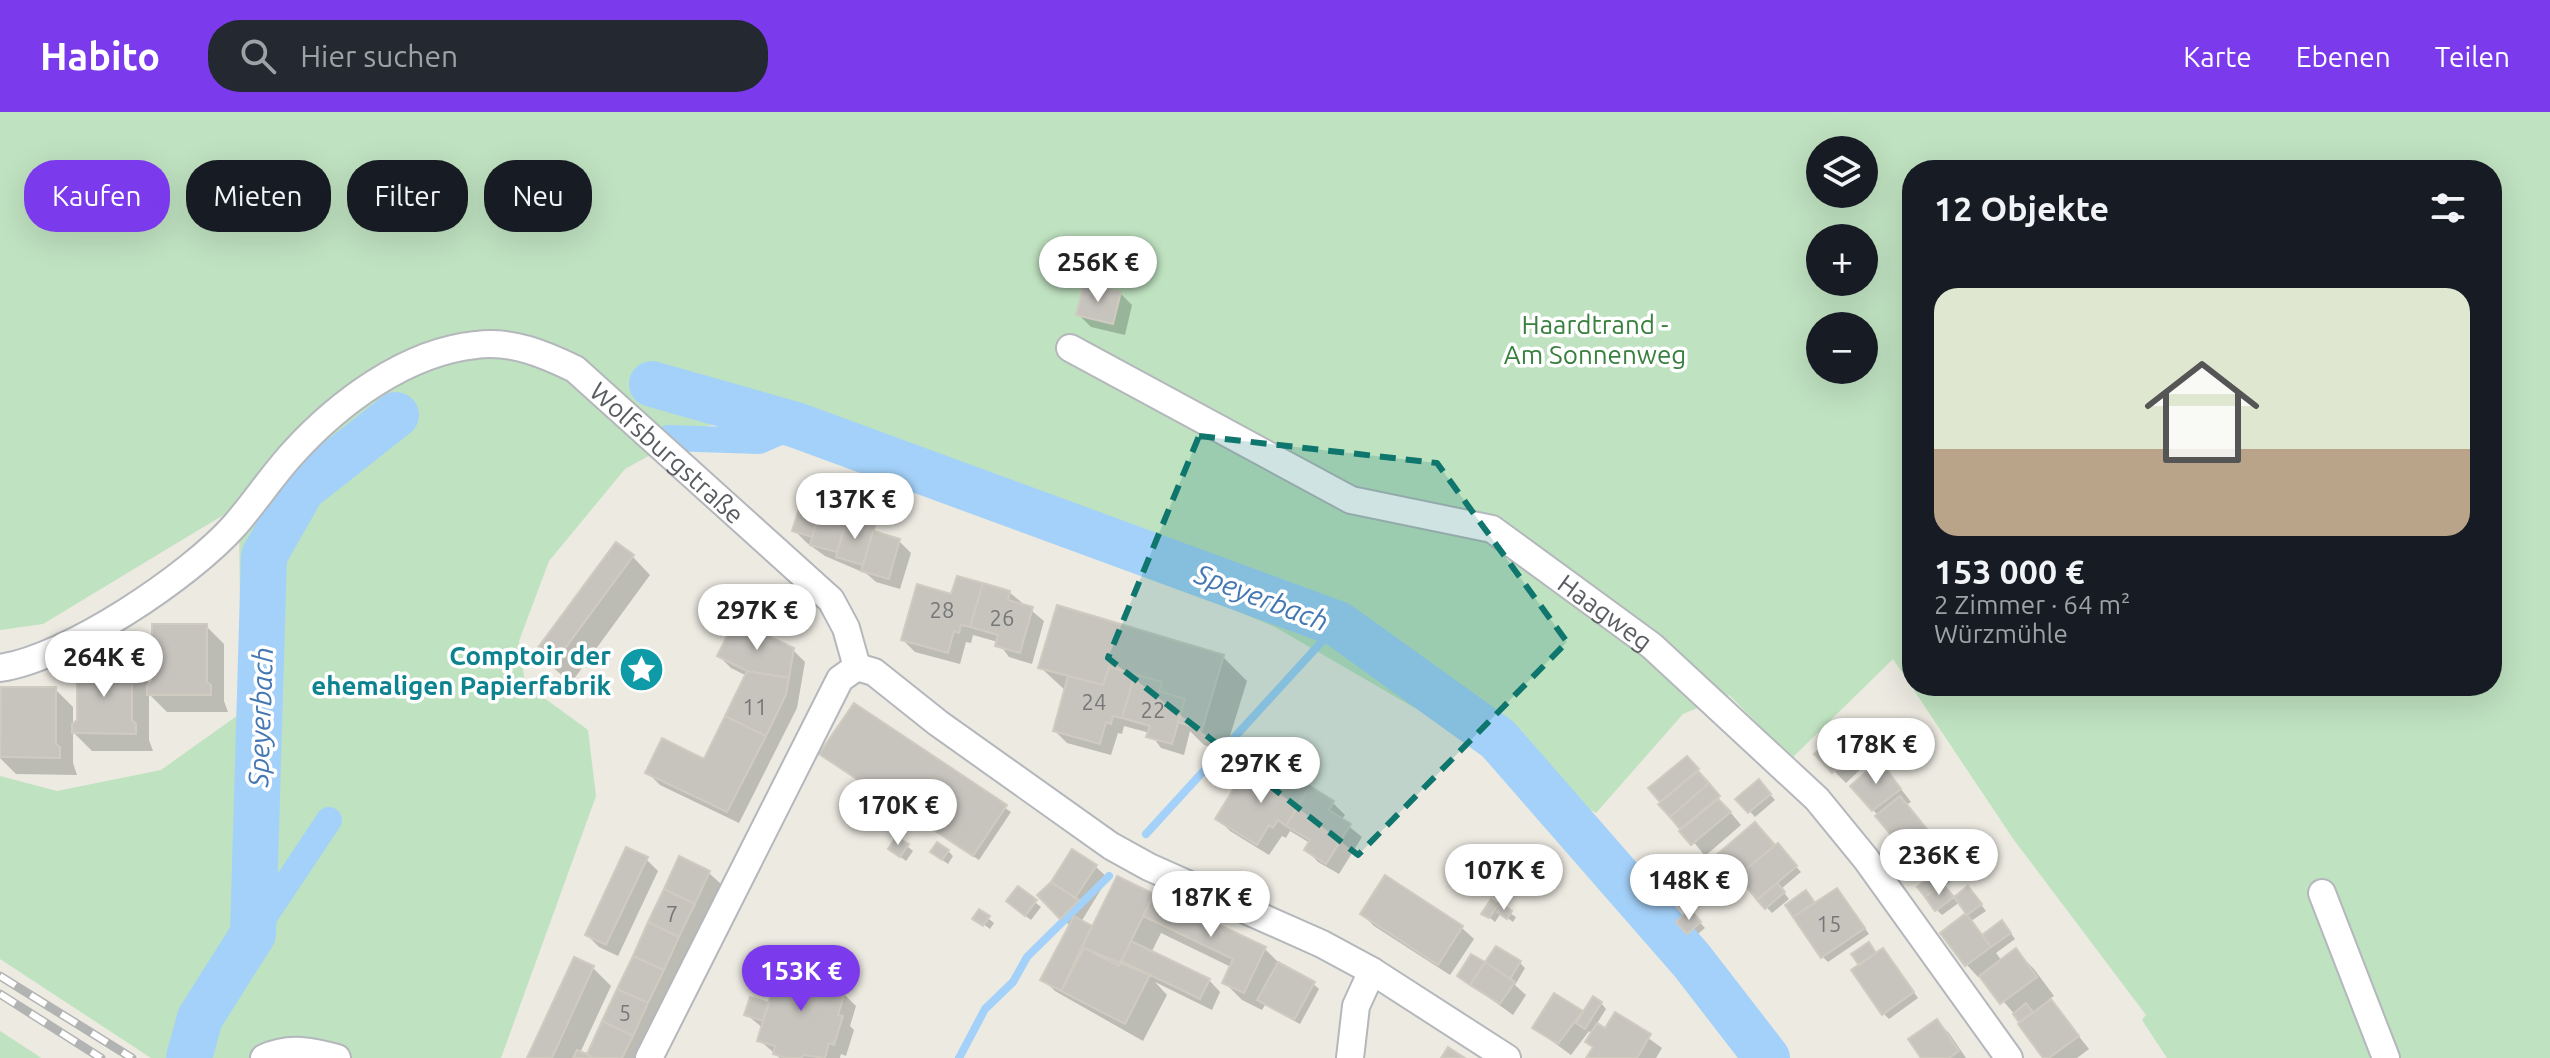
<!DOCTYPE html>
<html lang="de">
<meta charset="utf-8">
<style>
:root{--surface:#171b24;--page:#242831;--text:#f1f3f6;--muted:#9ea1a6;--accent:#7c3aed}
body{margin:0;font-family:Ubuntu,sans-serif;background:var(--page);color:var(--text);height:100vh;display:flex;flex-direction:column;font-size:30px;white-space:nowrap}
*{box-sizing:border-box;margin:0}
p{font-size:26px;color:var(--muted)}
.icon{flex:none;width:44px;height:44px;fill:none;stroke:currentColor;stroke-width:2;stroke-linecap:round;stroke-linejoin:round}
.map{position:relative;flex:1;overflow:hidden}
.panel{position:absolute;left:1902px;top:48px;width:600px;height:536px;display:flex;flex-direction:column;background:var(--surface);border-radius:32px;box-shadow:0 8px 32px #0002}
.panel>*{flex:none}
.hud{position:absolute;left:24px;top:48px;width:760px;height:72px;display:flex;gap:16px}
.buttons{position:absolute;left:1806px;top:24px;display:grid;gap:16px}
.buttons a{display:grid;place-items:center;width:72px;height:72px;border-radius:50%;background:var(--surface);box-shadow:0 8px 32px #0002;font-size:40px}
.price{position:absolute;translate:-50% -68px;padding:0 18px;border-radius:28px;background:#fff;color:#222;font-size:26px;line-height:52px;filter:drop-shadow(0 2px 4px #0008)}
.price::after{content:'';position:absolute;left:50%;top:48px;width:24px;height:18px;margin-left:-12px;background:inherit;clip-path:polygon(0 0,100% 0,50% 100%)}
.price.current{background:var(--accent);color:#fff}
ul{padding:0;list-style:none}
li{display:grid;align-content:center;gap:16px;height:424px;padding:0 32px}
li span{display:grid;place-items:center;height:248px;border-radius:24px;color:#555}
li>.icon{margin-inline-start:auto}
span .icon{width:144px;height:144px;fill:#fffc;stroke-width:1}
li b{font-size:34px}
h2{display:flex;justify-content:space-between;align-items:center;height:96px;padding:0 32px;font-size:34px}
.pill{padding:0 28px;border-radius:32px;background:var(--surface);box-shadow:0 8px 32px #0002;font-size:28px;line-height:72px}
.pill.current{background:var(--accent);color:#fff}
header{display:flex;align-items:center;gap:48px;box-sizing:border-box;height:112px;padding:0 40px;background:var(--accent);color:#fff}
header strong{font-size:38px}
nav{display:flex;gap:44px;margin-inline-start:auto;font-size:28px}
.search{width:560px;height:72px;background:var(--page);display:flex;align-items:center;gap:20px;box-sizing:border-box;padding:0 28px;border-radius:32px;color:var(--muted);font-size:30px}
.map>svg:first-child{display:block}
.green{fill:#bfe2c0;fill-rule:evenodd}
.shadow{fill:#0003}
.lines{fill:none;stroke-linecap:round;stroke-linejoin:round}
.stream{stroke:#a4d1f9;stroke-width:8}
.canal{stroke:#a4d1f9;stroke-width:26}
.river{stroke:#a4d1f9;stroke-width:46}
.building{fill:#c7c4be;stroke:#d0cbc0;stroke-width:2}
.street-casing{stroke:#b4b7bb;stroke-width:30}
.street{stroke:#fff;stroke-width:26}
.rail-casing{stroke:#b2b3b3;stroke-width:9}
.rail{stroke:#fff;stroke-width:6;stroke-dasharray:18;stroke-linecap:butt}
.marked{fill:#0f766e;fill-opacity:0.2;stroke:#0f766e;stroke-width:6;stroke-dasharray:16 10;stroke-linejoin:round}
.labels{text-anchor:middle;dominant-baseline:central;stroke-width:7;stroke-linejoin:round;paint-order:stroke}
.number-label{font-size:22px;fill:#757778}
.park-label{font-size:26px;fill:#39803f;stroke:#fff}
.street-label{font-size:26px;fill:#5a5d61;stroke:#fff}
.culture-label{font-size:26px;font-weight:bold;fill:#0d838f;stroke:#fff;text-anchor:end}
.water-label{font-size:28px;font-style:italic;fill:#4578b2;stroke:#fff}
</style>
<header>
<strong>Habito</strong>
<div class="search"><svg class="icon" aria-label="search" viewBox="0 0 24 24"><circle cx="10" cy="10" r="6"/><path d="M15 15l6 6"/></svg>Hier suchen</div>
<nav><a>Karte</a><a>Ebenen</a><a>Teilen</a></nav>
</header>
<div class="map">
<svg width="2550" height="946" viewBox="0 0 2550 946">
<rect width="100%" height="100%" fill="#eceae1"/>
<path class="green" d="M0,0H2550V946H2167L2142,908L2146,903L2014,728L1893,547L1792,646L1729,583L1683,602L1596,701L1275,515L768,302L699,316L625,357L549,449L519,529L525,572L588,618L596,684L501,946H151L0,847V664L57,679L161,658L241,601L239,404L225,402L43,512L0,518ZM1820,38H1864V82H1820ZM1912,58H2492V574H1912ZM1820,126H1864V170H1820ZM1820,214H1864V258H1820Z
M0,919L37,943L41,946H0Z"/>
<path class="shadow" d="M1120,181L1132,193L1125,223L1091,215L1079,203Z
M803,389L848,402L856,410L899,429L911,441L900,477L876,470L867,462L825,444L807,431L795,419Z
M633,445L650,463L571,571L536,541Z
M1009,480L1044,509L1032,552L1009,545L998,530L973,523L971,531L966,530L960,552L915,540L903,528L953,485Z
M206,514L224,532V589L228,600H167L149,582V628L153,639H92L73,620V651L77,663L16,662L0,646V635L55,577L73,595V614L131,553L151,573Z
M793,538L805,550L797,596L739,711L660,673L648,661L705,650L747,564L731,556L719,544Z
M1223,545L1247,569L1225,640L1204,633L1190,619L1184,643L1161,636L1150,621L1124,614L1122,622L1118,621L1111,643L1067,631L1055,619L1066,579L1040,555Z
M855,594L1011,700L979,748L827,647Z
M1838,623L1866,652L1846,671L1817,642Z
M1686,647L1741,713L1705,744L1650,676Z
M1880,650L1911,690L1906,693L1961,760L1944,775L1954,787L1968,777L1973,782L1986,799L1971,809L1984,824L2007,816L2015,827L1996,841L2002,849L2016,839L2034,857L2054,884L2049,887L2089,937L2077,946H2046L2022,911L1981,863L1978,865L1967,853L1943,821L1969,802L1960,790L1942,803L1937,798L1919,775L1931,766L1853,674Z
M1764,675L1775,688L1755,705L1738,687Z
M1277,679L1333,691L1345,703L1341,708L1362,725L1339,762L1318,750L1307,738L1310,731L1290,719L1286,726L1282,724L1269,743L1230,719L1218,707Z
M1755,712L1801,760L1781,777L1789,787L1772,801L1718,744Z
M907,734L913,739L906,749L890,737Z
M948,739L953,744L948,752L938,745Z
M646,747L658,759L618,844L599,835L587,823Z
M1096,755L1108,766L1081,810L1093,818L1118,767L1265,837L1283,855L1313,872L1319,877L1300,912L1265,893L1262,898L1242,888L1224,870L1231,855L1161,821L1151,841L1209,868L1220,880L1212,898L1155,870L1167,883L1143,929L1055,879L1043,867L1071,815L1040,783Z
M709,761L721,772L639,946H529L593,856L611,874L580,941L587,945Z
M1018,777L1041,795L1031,808L1014,795Z
M1837,778L1869,822L1828,850L1823,845L1816,793Z
M1497,793L1516,805L1513,810L1501,801L1495,810L1484,801Z
M980,800L994,811L990,817L978,808Z
M1690,800L1705,816L1693,826L1679,810Z
M1362,802L1462,816L1474,827L1450,863L1374,814Z
M1874,838L1877,843L1888,844L1918,886L1889,907L1883,901Z
M1520,851L1525,856L1515,873L1526,883L1513,903L1459,864L1485,853Z
M808,852L819,863L816,874L844,882L856,894L850,914L854,918L846,944L841,942L840,946H780L759,928L763,916L747,903L770,894Z
M1554,883L1584,902L1601,891L1606,897L1596,913L1605,919L1615,902L1662,936L1656,946H1588L1594,936L1588,930L1593,922L1589,919L1571,943L1534,916Z
M1937,910L1949,921L1966,946H1923Z"/>
<g class="lines">
<path class="stream" d="M1146,722L1338,512
M959,946L985,897L1013,870L1027,845L1109,764"/>
<path class="canal" d="M668,326L759,329L796,313
M253,822L329,708"/>
<path class="river" d="M652,272L796,313L1338,512L1498,627L1692,849L1767,946
M189,946L200,906L253,822L264,444L302,377L396,303"/>
</g>
<path class="building" d="M1084,171L1121,180L1113,212L1076,203Z
M802,387L822,393L812,425L792,419Z
M822,393L849,400L837,440L810,433Z
M847,406L875,414L863,453L836,445Z
M873,419L900,427L889,467L861,459Z
M616,430L634,443L552,554L534,541Z
M957,464L983,471L970,515L961,513L959,521L954,519L948,541L901,528L917,472L951,482Z
M983,471L1010,479L1008,488L1033,495L1020,541L995,534L998,523L970,515Z
M1057,493L1224,543L1202,618L1178,610L1185,587L1159,579L1162,570L1109,555L1103,573L1038,556Z
M735,508L794,536L789,566L747,559L717,544Z
M152,512H207V570L211,573V583H147V573L152,569Z
M77,551H132V608L136,612V622L72,621V612L77,608Z
M1109,555L1135,562L1122,606L1113,604L1111,612L1106,610L1100,632L1053,619L1068,564L1103,573Z
M747,559L789,566L786,583L766,624L725,604Z
M1135,562L1162,570L1159,579L1185,587L1172,632L1146,625L1150,614L1122,606Z
M1,575H56V632L60,635V646L0,645Z
M854,591L1007,693L973,744L819,642Z
M725,604L766,624L727,700L645,661L662,626L704,647Z
M1838,620L1855,639L1832,661L1814,642Z
M1687,644L1699,657L1660,690L1648,676Z
M1880,648L1901,677L1872,699L1850,674Z
M1246,657L1277,677L1287,660L1310,674L1286,714L1278,708L1273,716L1269,713L1257,733L1215,707Z
M1698,659L1709,671L1670,705L1658,692Z
M1759,667L1771,682L1748,701L1735,687Z
M1709,671L1720,684L1680,717L1670,705Z
M1310,674L1334,689L1329,698L1351,712L1326,752L1304,738L1310,728L1286,714Z
M1900,684L1927,717L1903,737L1875,704Z
M1718,687L1731,700L1691,733L1679,719Z
M1755,710L1775,733L1735,767L1715,744Z
M1926,718L1945,741L1922,760L1903,737Z
M896,725L909,732L900,745L888,737Z
M937,730L949,738L942,748L930,740Z
M1778,731L1797,754L1757,788L1738,764Z
M626,735L648,745L606,833L585,823Z
M1072,737L1097,753L1075,786L1051,770Z
M679,744L710,759L695,792L664,777Z
M1385,763L1463,814L1438,853L1360,802Z
M1117,764L1154,782L1119,854L1082,835Z
M1930,765L1938,776L1925,785L1917,775Z
M1051,770L1079,788L1060,807L1037,783Z
M1777,771L1785,780L1765,797L1757,788Z
M1943,772L1954,785L1935,799L1925,785Z
M1018,774L1037,788L1025,804L1006,789Z
M1968,774L1982,792L1967,803L1954,785Z
M1837,776L1865,816L1821,846L1793,805Z
M664,777L695,792L679,825L648,810Z
M1806,778L1815,791L1793,805L1785,793Z
M1154,782L1266,835L1244,881L1222,871L1233,847L1143,804Z
M1491,787L1499,792L1489,806L1481,802Z
M1502,792L1512,799L1507,807L1497,800Z
M979,797L990,804L983,814L972,807Z
M1690,797L1701,810L1687,822L1676,810Z
M1966,801L1991,835L1965,854L1940,821Z
M1074,804L1092,814L1061,879L1040,868Z
M2002,808L2011,821L1991,835L1982,823Z
M648,810L679,825L664,858L633,844Z
M1131,829L1210,867L1200,887L1121,849Z
M1869,830L1876,841L1859,853L1851,842Z
M1496,834L1521,849L1510,867L1485,850Z
M1084,836L1150,863L1125,912L1061,879Z
M1883,836L1914,880L1882,903L1851,858Z
M2016,836L2037,865L2000,892L1979,864Z
M783,842L809,850L803,867L845,880L838,903L843,904L834,933L829,931L825,946L803,943L802,946H787L773,942L775,934L757,929Z
M1471,842L1485,850L1470,873L1457,864Z
M633,844L664,858L648,891L617,877Z
M574,845L594,854L552,946H527Z
M1278,850L1315,870L1294,908L1257,888Z
M1485,850L1515,870L1500,892L1470,873Z
M617,877L648,891L633,924L602,909Z
M1554,881L1583,899L1558,932L1532,916Z
M1593,884L1602,890L1585,917L1576,911Z
M750,885L769,891L763,909L744,903Z
M2051,887L2079,924L2049,946H2043L2018,912Z
M2026,891L2033,900L2019,910L2013,902Z
M1615,900L1651,922L1637,946H1586L1593,935L1585,930L1597,911L1605,916Z
M1937,907L1959,939L1949,946H1921L1908,927Z
M602,909L633,924L622,946H594L587,942Z
M1448,935L1465,946H1441Z
M577,938L587,942L594,946H573Z"/>
<g class="lines">
<defs>
<g id="street">
<path id="s1" d="M1070,236L1351,388L1492,417L1652,534L1817,687L1866,747L2009,946"/>
<path d="M857,555L874,560L938,611L1111,734L1149,755L1322,832L1372,859L1507,946"/>
<path id="s2" d="M0,556C68,546 190,464 235,413C255,390 272,364 292,342C338,291 406,240 476,233C511,228 544,242 575,257L831,488L846,516L857,555"/>
<path d="M2322,781L2386,946"/>
<path d="M264,946C289,934 312,939 337,946"/>
<path d="M649,946L840,567L857,555"/>
<path d="M1350,946L1356,894L1372,859"/>
</g>
</defs>
<use href="#street" class="street-casing"/>
<use href="#street" class="street"/>
<defs>
<path id="rail" d="M0,864L132,946
M0,882L101,946"/>
</defs>
<use href="#rail" class="rail-casing"/>
<use href="#rail" class="rail"/>
</g>
<path class="marked" d="M1199,324L1437,351L1567,530L1358,743L1108,546Z"/>
<defs>
<symbol id="sight-disc" viewBox="-11 -11 22 22"><circle r="9.5" fill="#0f9aa8" stroke="#fff"/><path d="M0-6L1.8-2.2L6-1.7L2.9 1.2L3.7 5.4L0 3.3L-3.7 5.4L-2.9 1.2L-6-1.7L-1.8-2.2Z" fill="#fff"/></symbol>
</defs>
<g fill-rule="evenodd">
<use href="#sight-disc" x="616" y="532" width="51" height="51"/>
</g>
<g class="labels">
<g class="number-label">
<text x="942" y="497">28</text>
<text x="1002" y="505">26</text>
<text x="1094" y="589">24</text>
<text x="755" y="594">11</text>
<text x="1153" y="597">22</text>
<text x="672" y="801">7</text>
<text x="1829" y="811">15</text>
<text x="625" y="900">5</text>
</g>
<g class="park-label">
<text x="1595" y="212">Haardtrand -<tspan x="1595" dy="30">Am Sonnenweg</tspan></text>
</g>
<g class="street-label">
<text stroke="none"><textPath href="#s2" startOffset="816">Wolfsburgstraße</textPath></text>
<text stroke="none"><textPath href="#s1" startOffset="604">Haagweg</textPath></text>
</g>
<g class="culture-label">
<text x="611" y="543">Comptoir der<tspan x="611" dy="30">ehemaligen Papierfabrik</tspan></text>
</g>
<g class="water-label">
<text transform="translate(1262 485) rotate(21)">Speyerbach</text>
<text transform="translate(260 605) rotate(-88)">Speyerbach</text>
</g>
</g>
</svg>
<div class="buttons">
<a><svg class="icon" aria-label="layers" viewBox="0 0 24 24"><path d="M12 4l9 5-9 5-9-5zM3 14l9 5 9-5"/></svg></a>
<a>+</a>
<a>−</a>
</div>
<b class="price" style="left:1098px;top:192px">256K €</b>
<b class="price" style="left:855px;top:429px">137K €</b>
<b class="price" style="left:757px;top:540px">297K €</b>
<b class="price" style="left:104px;top:587px">264K €</b>
<b class="price" style="left:1876px;top:674px">178K €</b>
<b class="price" style="left:1261px;top:693px">297K €</b>
<b class="price" style="left:898px;top:735px">170K €</b>
<b class="price" style="left:1939px;top:785px">236K €</b>
<b class="price" style="left:1504px;top:800px">107K €</b>
<b class="price" style="left:1689px;top:810px">148K €</b>
<b class="price" style="left:1211px;top:827px">187K €</b>
<b class="price current" style="left:801px;top:901px">153K €</b>
<div class="hud">
<a class="pill current">Kaufen</a>
<a class="pill">Mieten</a>
<a class="pill">Filter</a>
<a class="pill">Neu</a>
</div>
<section class="panel">
<h2>12 Objekte<svg class="icon" aria-label="filters" viewBox="0 0 24 24"><path d="M4 7h16M4 17h16"/><circle cx="9" cy="7" r="2"/><circle cx="15" cy="17" r="2"/></svg></h2>
<ul>
<li><span style="background:linear-gradient(#dfe7d0 65%,#b9a48a 0)"><svg class="icon" aria-label="home" viewBox="0 0 24 24"><path d="M3 11l9-7 9 7M6 9v11h12V9"/></svg></span><div><b>153 000 €</b><p>2 Zimmer · 64 m²</p><p>Würzmühle</p></div></li>
</ul>
</section>
</div>
